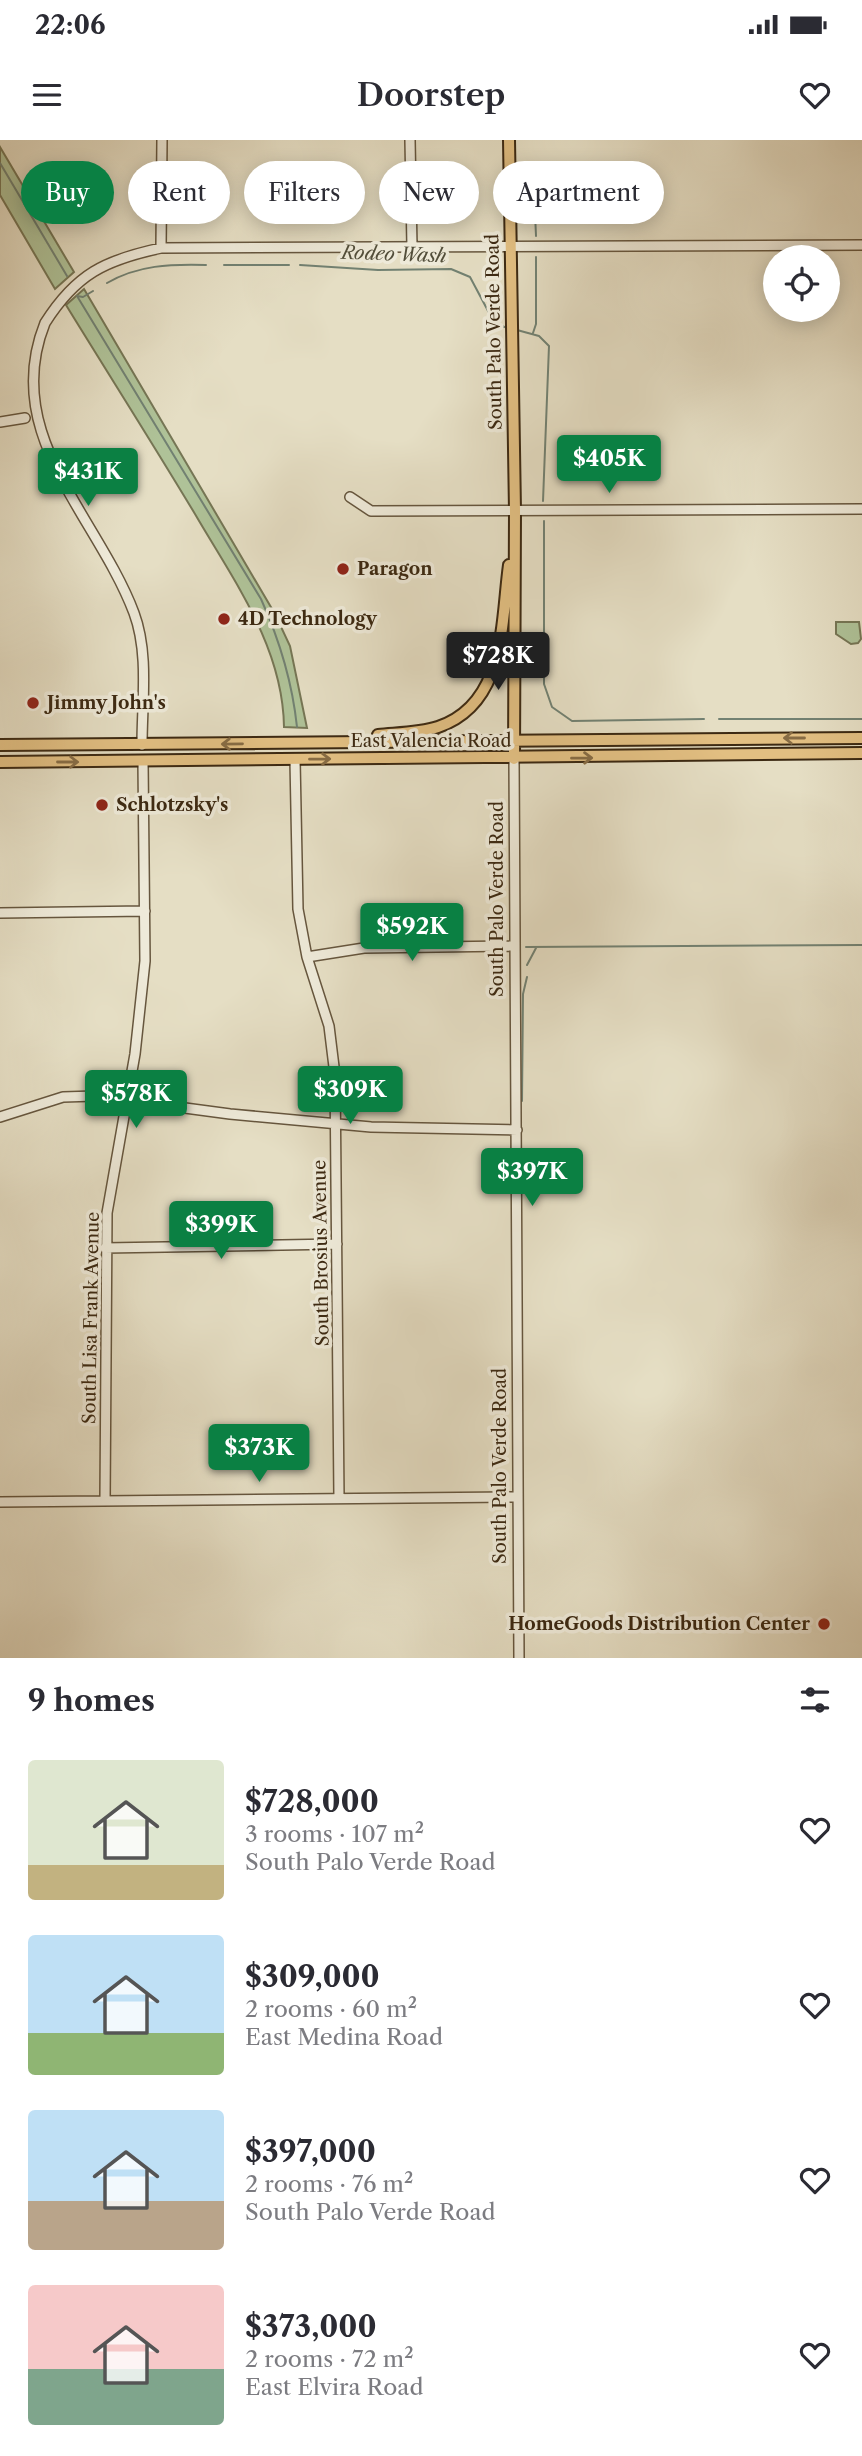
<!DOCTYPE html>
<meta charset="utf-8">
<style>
:root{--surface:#fff;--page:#f7f7f7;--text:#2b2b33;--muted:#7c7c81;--accent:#0b8043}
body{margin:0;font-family:"Libre Caslon Text",serif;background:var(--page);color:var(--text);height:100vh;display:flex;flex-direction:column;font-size:26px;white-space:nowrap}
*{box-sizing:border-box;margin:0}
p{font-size:23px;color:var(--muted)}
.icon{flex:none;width:38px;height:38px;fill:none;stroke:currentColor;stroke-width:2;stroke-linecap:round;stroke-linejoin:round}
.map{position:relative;height:1518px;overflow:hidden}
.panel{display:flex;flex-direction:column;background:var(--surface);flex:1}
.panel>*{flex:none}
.top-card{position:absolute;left:21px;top:21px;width:821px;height:63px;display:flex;gap:14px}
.buttons{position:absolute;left:763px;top:105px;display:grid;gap:14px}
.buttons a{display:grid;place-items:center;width:77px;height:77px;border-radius:50%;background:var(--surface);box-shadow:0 4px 18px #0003;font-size:35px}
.price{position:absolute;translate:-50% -60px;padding:0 16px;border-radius:7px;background:var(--accent);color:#fff;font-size:23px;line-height:46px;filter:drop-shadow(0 2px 4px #0008)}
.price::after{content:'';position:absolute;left:50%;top:42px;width:21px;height:16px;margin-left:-10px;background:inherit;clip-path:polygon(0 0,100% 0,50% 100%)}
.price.on{background:#222;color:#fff}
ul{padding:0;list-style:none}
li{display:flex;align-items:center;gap:21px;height:175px;padding:0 28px}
li span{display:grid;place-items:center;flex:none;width:196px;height:140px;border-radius:7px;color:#555}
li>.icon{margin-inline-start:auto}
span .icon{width:84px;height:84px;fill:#fffc;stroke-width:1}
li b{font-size:30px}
h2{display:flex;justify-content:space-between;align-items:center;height:84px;padding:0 28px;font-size:30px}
.tag{padding:0 24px;border-radius:32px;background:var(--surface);box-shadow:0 4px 18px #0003;font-size:24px;line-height:63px}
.tag.on{background:var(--accent);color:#fff}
.status{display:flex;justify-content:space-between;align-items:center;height:49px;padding:0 35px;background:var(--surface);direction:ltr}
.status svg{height:19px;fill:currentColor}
header{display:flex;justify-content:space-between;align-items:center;height:91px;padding:0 28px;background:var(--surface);font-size:32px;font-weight:600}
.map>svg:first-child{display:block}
.green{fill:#afc298;stroke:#767655;stroke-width:2}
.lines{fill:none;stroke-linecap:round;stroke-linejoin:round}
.stream{stroke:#728172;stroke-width:2}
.minor-casing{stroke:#66563e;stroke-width:12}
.major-casing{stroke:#3c2912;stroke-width:14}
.minor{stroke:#eeead9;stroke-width:9}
.major{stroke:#e2bf82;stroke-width:10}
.oneway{stroke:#876c44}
.poi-dot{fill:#8f2418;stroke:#eeead9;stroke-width:2.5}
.labels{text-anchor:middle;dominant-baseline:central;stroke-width:7;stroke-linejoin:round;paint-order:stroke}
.street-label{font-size:18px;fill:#3c2912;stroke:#eeead9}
.poi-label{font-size:18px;font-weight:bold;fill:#3c2912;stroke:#eeead9;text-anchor:start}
.water-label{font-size:19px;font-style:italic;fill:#524e3a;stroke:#eeead9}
</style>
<div class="status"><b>22:06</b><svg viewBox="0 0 49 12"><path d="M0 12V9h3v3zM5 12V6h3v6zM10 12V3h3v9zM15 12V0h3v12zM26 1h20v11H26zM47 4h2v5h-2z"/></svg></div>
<header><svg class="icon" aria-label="menu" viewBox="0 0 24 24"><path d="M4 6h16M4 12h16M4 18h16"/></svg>Doorstep<svg class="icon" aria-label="heart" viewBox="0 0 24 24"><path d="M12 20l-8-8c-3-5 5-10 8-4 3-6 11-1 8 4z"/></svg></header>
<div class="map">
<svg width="862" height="1518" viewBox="0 0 862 1518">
<rect width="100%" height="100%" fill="#e5dec4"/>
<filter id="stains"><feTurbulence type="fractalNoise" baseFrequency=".00286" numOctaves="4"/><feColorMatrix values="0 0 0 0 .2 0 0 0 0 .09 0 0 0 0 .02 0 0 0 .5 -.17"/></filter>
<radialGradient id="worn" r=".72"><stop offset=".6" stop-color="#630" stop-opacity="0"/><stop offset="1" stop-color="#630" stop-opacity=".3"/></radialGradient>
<path class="green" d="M0,7L74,132L55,149L0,55Z
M84,149L275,474L290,506L307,588L284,587C283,507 234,441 195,374C153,304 109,235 66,165Z
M836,482H859L861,499L858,503L851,504L836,494Z"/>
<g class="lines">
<path class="stream" d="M0,23L67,136
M535,73L536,96
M224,125H289
M300,125L378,130L451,129L470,137L495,184L508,188
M107,143C138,125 170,124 206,125
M93,151L83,157L77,156L261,459C280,501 292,540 297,587
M517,190L539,196L549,206L543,361
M533,193L536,184V117
M544,381V544L552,567L572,581L704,579
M719,579H862
M526,807L862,805
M527,825L536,808
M522,961L523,854L527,837"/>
<defs>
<path id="minor" d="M410,0L412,107
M161,108L162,0
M0,282L25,278
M350,357L371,371L862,369
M142,605C142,562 149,513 134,473C98,377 0,295 45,183C76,134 105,120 161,108L862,105
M514,619L519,1518
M295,620L298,769L307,817L329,886L335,935L339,1358
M0,773L145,771
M307,817L364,808L514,806
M0,977L63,957L95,956L230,974L371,987L517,990
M105,1108L337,1104
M105,1361L107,1073L135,914L145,821L143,621
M0,1362L518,1357"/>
<path id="major" d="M509,0L515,371L514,619
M378,595C398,593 419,593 438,587C506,564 501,483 509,425
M0,605L862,598
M0,622L862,613"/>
</defs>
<use href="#minor" class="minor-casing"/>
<use href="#major" class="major-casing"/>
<use href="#minor" class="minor"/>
<use href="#major" class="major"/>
</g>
<defs><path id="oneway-shaft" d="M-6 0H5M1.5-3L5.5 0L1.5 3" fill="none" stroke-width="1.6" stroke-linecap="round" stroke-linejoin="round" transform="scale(1.75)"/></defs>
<g class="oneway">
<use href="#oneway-shaft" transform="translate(794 598) rotate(180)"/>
<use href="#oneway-shaft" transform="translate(232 604) rotate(179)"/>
<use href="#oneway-shaft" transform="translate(582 618) rotate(-1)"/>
<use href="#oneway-shaft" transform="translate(320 619) rotate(-1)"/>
<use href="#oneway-shaft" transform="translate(68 622)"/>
</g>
<g class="poi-dot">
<circle cx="343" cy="429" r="7"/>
<circle cx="224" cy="479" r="7"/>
<circle cx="33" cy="563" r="7"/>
<circle cx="102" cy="665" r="7"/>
<circle cx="824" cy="1484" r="7"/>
</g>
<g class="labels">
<g class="street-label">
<text transform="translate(494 192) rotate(-91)">South Palo Verde Road</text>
<text x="431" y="601">East Valencia Road</text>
<text transform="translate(497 759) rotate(-90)">South Palo Verde Road</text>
<text transform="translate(321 1113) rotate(-91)">South Brosius Avenue</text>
<text transform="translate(91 1178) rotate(-89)">South Lisa Frank Avenue</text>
<text transform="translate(500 1326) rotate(-90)">South Palo Verde Road</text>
</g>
<g class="poi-label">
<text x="357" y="429">Paragon</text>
<text x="238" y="479">4D Technology</text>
<text x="47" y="563">Jimmy John's</text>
<text x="116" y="665">Schlotzsky's</text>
<text x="810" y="1484" text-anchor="end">HomeGoods Distribution Center</text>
</g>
<g class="water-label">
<text transform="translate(394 114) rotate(2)">Rodeo Wash</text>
</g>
</g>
<rect width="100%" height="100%" filter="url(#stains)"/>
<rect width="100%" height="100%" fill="url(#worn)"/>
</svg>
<div class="buttons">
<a><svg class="icon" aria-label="locate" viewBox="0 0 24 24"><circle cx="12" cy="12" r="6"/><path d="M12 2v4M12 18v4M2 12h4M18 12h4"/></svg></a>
</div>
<b class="price" style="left:609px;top:355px">$405K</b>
<b class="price" style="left:88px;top:368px">$431K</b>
<b class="price on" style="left:498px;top:552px">$728K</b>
<b class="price" style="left:412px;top:823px">$592K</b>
<b class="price" style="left:350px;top:986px">$309K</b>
<b class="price" style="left:136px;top:990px">$578K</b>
<b class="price" style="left:532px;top:1068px">$397K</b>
<b class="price" style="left:221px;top:1121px">$399K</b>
<b class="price" style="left:259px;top:1344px">$373K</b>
<div class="top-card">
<a class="tag on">Buy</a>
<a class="tag">Rent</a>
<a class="tag">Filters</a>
<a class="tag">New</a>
<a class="tag">Apartment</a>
</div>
</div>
<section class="panel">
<h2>9 homes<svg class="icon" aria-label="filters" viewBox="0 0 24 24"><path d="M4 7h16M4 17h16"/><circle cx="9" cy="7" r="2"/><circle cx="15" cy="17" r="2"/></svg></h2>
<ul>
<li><span style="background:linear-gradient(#dfe7d0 75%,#c2b280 0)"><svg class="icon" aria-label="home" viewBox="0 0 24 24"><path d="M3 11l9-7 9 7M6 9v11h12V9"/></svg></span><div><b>$728,000</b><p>3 rooms · 107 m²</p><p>South Palo Verde Road</p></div><svg class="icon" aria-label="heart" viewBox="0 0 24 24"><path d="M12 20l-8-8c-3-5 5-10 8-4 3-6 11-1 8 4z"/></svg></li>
<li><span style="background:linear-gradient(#bfe0f5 70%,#8fb573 0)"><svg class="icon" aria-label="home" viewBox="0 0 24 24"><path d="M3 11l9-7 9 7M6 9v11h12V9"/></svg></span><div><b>$309,000</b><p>2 rooms · 60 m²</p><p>East Medina Road</p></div><svg class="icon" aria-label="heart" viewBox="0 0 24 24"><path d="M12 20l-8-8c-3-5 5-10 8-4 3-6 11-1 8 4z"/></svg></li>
<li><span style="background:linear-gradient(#bfe0f5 65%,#b9a48a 0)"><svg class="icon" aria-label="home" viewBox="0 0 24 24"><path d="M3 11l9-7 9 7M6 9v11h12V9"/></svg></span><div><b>$397,000</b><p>2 rooms · 76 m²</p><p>South Palo Verde Road</p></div><svg class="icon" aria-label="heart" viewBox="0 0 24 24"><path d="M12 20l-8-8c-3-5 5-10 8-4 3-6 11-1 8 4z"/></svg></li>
<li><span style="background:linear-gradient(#f6c9c9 60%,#7fa58c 0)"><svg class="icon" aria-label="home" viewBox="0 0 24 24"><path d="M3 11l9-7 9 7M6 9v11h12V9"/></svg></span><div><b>$373,000</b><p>2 rooms · 72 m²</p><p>East Elvira Road</p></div><svg class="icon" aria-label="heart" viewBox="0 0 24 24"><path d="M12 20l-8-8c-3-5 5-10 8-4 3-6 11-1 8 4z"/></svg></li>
</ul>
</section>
